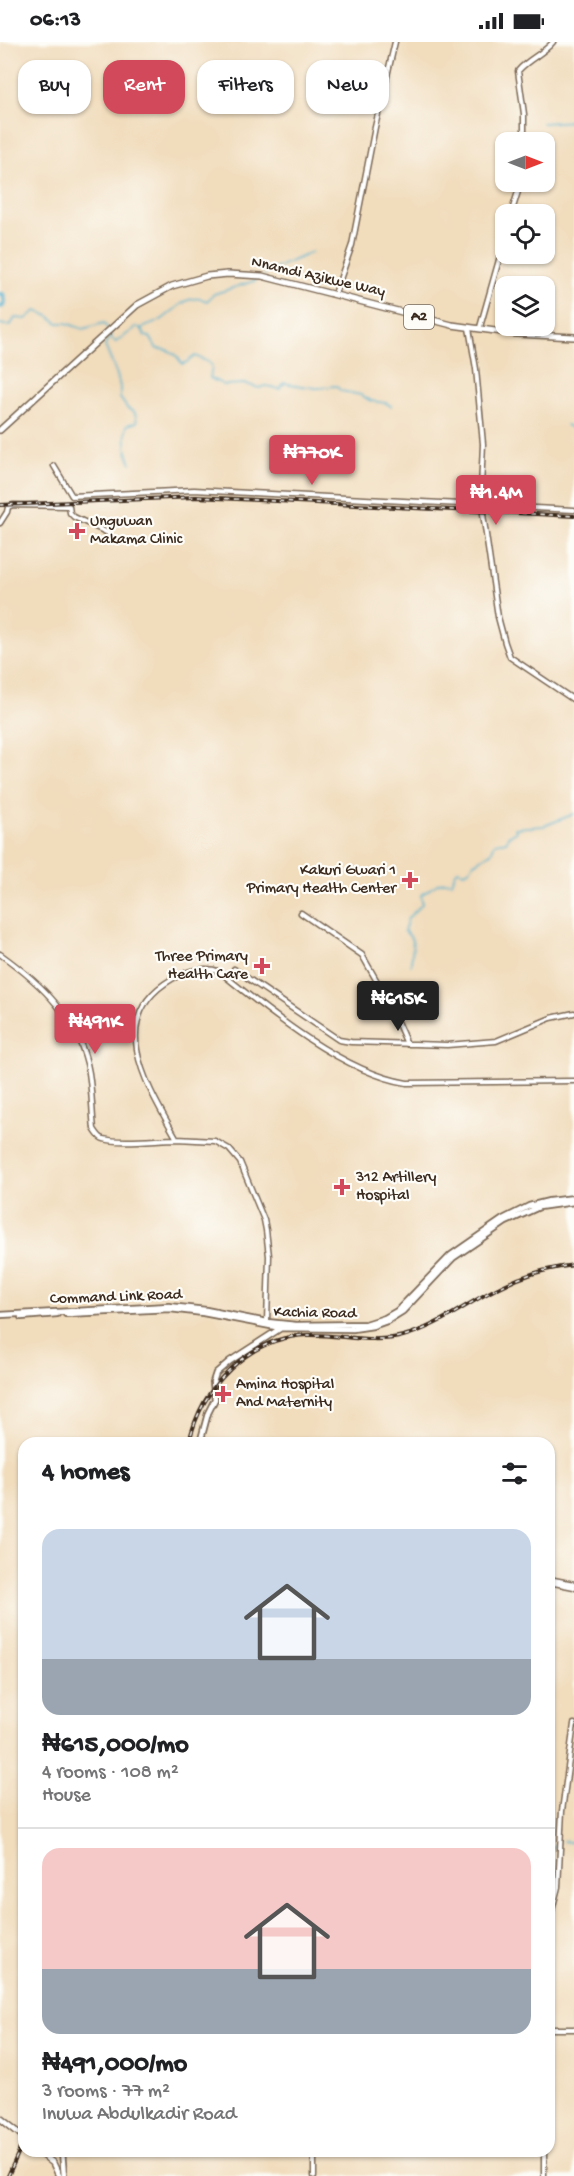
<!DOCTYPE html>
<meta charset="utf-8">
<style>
:root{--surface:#fff;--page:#f2f2f2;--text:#202124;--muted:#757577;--line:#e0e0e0;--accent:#d1495b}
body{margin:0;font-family:"Gochi Hand",sans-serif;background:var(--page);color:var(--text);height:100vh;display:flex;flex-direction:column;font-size:22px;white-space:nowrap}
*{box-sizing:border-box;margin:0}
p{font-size:20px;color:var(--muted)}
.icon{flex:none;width:33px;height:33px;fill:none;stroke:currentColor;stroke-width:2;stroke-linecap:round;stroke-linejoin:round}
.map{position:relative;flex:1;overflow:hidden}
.side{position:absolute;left:18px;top:1395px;width:537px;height:720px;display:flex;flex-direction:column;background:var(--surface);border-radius:18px;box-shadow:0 2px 4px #0004}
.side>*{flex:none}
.guide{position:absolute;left:18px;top:18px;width:538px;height:54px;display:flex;gap:12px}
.needle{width:39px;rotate:90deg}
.tools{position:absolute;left:495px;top:90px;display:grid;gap:12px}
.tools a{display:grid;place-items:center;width:60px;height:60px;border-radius:12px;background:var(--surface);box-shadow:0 2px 4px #0004;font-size:30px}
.price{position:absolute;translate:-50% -51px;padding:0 14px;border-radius:6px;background:var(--accent);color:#fff;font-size:20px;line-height:39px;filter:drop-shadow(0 2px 3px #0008)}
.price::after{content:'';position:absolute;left:50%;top:36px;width:18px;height:14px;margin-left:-9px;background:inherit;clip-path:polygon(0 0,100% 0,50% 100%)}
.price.selected{background:#222;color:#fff}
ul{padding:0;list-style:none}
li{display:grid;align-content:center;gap:12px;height:318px;padding:0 24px}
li+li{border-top:2px solid var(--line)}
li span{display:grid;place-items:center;height:186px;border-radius:18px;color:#555}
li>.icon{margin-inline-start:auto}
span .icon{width:108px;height:108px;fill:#fffc;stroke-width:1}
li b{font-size:26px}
h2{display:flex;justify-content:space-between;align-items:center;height:72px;padding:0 24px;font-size:26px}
.tag{padding:0 21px;border-radius:18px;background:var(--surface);box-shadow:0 2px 4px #0004;font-size:21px;line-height:54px}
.tag.selected{background:var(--accent);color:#fff}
.status{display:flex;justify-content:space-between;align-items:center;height:42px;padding:0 30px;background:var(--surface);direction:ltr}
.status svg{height:16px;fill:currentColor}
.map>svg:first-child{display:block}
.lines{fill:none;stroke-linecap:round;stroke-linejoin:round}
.stream{stroke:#4fb0ce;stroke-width:1.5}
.river{stroke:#4fb0ce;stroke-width:4}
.secondary-casing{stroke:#7b6855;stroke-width:7}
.primary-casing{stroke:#7b6855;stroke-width:8}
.highway-casing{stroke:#7b6855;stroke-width:8}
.secondary{stroke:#fff;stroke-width:4}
.primary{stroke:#fff;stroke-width:4.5}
.highway{stroke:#fff;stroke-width:5}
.rail-casing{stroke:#3b2a1e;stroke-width:4}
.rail{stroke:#fdfcf7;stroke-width:1.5;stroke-dasharray:4.5;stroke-linecap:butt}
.poi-dot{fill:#d1495b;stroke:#fdfcf7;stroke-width:2}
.labels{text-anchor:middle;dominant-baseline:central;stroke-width:4.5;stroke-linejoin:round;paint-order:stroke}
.shield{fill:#fdfcf7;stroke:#75695f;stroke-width:1.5}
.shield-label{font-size:15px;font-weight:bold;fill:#3b2a1e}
.street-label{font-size:16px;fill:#3b2a1e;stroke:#fdfcf7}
.poi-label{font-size:16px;fill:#3b2a1e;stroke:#fdfcf7;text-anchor:start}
</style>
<div class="status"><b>06:13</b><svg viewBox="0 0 49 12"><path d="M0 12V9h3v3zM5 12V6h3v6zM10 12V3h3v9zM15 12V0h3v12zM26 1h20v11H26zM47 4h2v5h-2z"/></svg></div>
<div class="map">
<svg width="574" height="2134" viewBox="0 0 574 2134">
<rect width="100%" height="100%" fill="#fdfcf7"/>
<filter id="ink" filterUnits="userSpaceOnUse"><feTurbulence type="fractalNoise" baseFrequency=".0167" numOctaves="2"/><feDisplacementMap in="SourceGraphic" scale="12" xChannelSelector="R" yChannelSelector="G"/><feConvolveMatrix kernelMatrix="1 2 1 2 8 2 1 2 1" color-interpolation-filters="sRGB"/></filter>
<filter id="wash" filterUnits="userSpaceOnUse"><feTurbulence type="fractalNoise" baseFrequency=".008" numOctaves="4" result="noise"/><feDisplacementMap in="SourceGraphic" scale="24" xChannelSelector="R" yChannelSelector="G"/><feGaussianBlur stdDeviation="1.35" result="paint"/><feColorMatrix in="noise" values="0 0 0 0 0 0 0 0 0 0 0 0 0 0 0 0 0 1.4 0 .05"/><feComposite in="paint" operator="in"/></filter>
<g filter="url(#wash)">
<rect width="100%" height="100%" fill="#f1dcbc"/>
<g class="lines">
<path class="stream" d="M542,81L574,79
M264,233C278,223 296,219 311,210
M0,282L10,284L15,276L26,277L36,269L49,274L58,281H66L83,287L104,281L107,286
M143,286C149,282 156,282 161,278C177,268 186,250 207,259L214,252L254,239L260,235
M110,290L112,298L116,300L137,285L142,287L145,294L150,295L157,307C170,307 176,311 182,322L187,320L195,314L208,320L212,324L210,336L224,343L246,342L259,346L266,344L280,347L284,341C294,343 304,344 315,346C321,347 329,344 336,344L341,349L361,353L371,359L386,361L391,364
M110,291L105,304L117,333L120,345V356L127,366L135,371L137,380L127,383C124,397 125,408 131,421
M566,383L574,387
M411,923C411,910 418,898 404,889L408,876L422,862L421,853C432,846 440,837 452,840L455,831L458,828L464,830C471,828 470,826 474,821L491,811L495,801L507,799L508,794L516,790L515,786L544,784L574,772
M563,1799L574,1801
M549,1810L558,1799
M571,1983L574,1969"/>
<path class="river" d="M0,252H3L5,260L3,264L0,265"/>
</g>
</g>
<g filter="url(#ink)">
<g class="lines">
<defs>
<path id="secondary" d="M524,100V72L518,29C528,17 543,12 553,0
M511,172L521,140
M336,249L352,203L375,85L395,0
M480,285L506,193
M469,286L476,327L483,402L481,446L482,465L498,575L505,601L510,615L574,658
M54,424L72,454L194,448L574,468
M0,481L7,470L8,465L13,463L67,464H69L70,471L74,475L108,491L110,493L109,497
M301,871L362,913L387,957L407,1002
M0,912C42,942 80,978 89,1031C92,1050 92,1069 94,1087C97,1091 99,1096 104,1097C120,1102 158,1097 177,1097
M234,927L339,998L351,1000L447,1003L496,999L551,976L574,971
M267,1280L269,1214L266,1188L264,1178L240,1120L229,1107L215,1099L177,1097C149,1047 103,977 172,937C187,929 204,923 220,930C269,970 344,1031 407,1041L574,1039
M549,1537L574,1542
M549,1540L574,1545
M549,1880L558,1845L562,1769L574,1682
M549,1987H574
M314,2134V2109
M544,2134V2109"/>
<path id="primary" d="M66,1272L170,1267L203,1271L281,1286L353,1287L373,1284L387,1279L403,1269L453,1216L506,1180L539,1165L574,1160
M0,1273L169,1264L206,1268L267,1280L296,1283L366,1282L385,1276L397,1269L451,1213L503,1177L529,1164L549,1159L574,1156
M21,1275L57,1272
M200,1401L208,1371L215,1357L213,1340L216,1331L230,1319L281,1286
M62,2109L64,2134"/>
<path id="highway" d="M0,388L137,263L172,244L207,234L228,232L262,234L452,283L517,292L574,295
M0,2076L24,2095
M38,2109L53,2121L59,2134
M44,2111L50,2112L55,2109"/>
</defs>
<use href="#secondary" class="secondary-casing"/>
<use href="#primary" class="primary-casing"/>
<use href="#highway" class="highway-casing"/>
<use href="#secondary" class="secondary"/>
<use href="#primary" class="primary"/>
<use href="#highway" class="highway"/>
<defs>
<path id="rail" d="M0,463L196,455L574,474
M189,1401C201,1345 248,1295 308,1293C339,1292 372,1302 403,1294C438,1285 468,1260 500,1245C524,1233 548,1226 574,1223
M8,2134L24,2098"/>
</defs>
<use href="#rail" class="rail-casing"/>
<use href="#rail" class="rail"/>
</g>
</g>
<g class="poi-dot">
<path d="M74 480h6v6h6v6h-6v6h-6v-6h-6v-6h6z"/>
<path d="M407 829h6v6h6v6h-6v6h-6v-6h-6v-6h6z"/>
<path d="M259 915h6v6h6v6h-6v6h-6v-6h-6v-6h6z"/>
<path d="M339 1136h6v6h6v6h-6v6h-6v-6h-6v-6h6z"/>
<path d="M220 1343h6v6h6v6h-6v6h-6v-6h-6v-6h6z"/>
</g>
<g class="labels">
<rect class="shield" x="404" y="263" width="30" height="24" rx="4.5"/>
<g class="shield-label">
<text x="419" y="275">A2</text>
</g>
<g class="street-label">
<text transform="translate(318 236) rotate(13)">Nnamdi Azikwe Way</text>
<text transform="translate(116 1256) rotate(-2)">Command Link Road</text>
<text transform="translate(315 1272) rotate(1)">Kachia Road</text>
</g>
<g class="poi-label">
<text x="90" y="480">Unguwan<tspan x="90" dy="18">Makama Clinic</tspan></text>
<text x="396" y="829" text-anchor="end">Kakuri Gwari 1<tspan x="396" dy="18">Primary Health Center</tspan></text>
<text x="248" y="915" text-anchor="end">Three Primary<tspan x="248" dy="18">Health Care</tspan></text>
<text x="356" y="1136">312 Artillery<tspan x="356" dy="18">Hospital</tspan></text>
<text x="236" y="1343">Amina Hospital<tspan x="236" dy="18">And Maternity</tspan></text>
</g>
</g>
</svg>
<div class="tools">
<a><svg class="needle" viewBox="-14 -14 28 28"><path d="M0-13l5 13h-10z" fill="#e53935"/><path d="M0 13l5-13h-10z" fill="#757577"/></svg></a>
<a><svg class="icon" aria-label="locate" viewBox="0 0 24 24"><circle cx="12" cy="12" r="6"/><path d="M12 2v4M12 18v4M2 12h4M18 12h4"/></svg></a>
<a><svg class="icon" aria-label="layers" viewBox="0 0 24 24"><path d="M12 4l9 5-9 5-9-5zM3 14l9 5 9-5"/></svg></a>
</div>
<b class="price" style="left:312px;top:444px">₦770K</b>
<b class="price" style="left:496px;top:484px">₦1.4M</b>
<b class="price selected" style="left:398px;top:990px">₦615K</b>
<b class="price" style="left:95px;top:1013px">₦491K</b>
<div class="guide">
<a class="tag">Buy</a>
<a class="tag selected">Rent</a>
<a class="tag">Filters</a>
<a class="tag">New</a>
</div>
<section class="side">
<h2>4 homes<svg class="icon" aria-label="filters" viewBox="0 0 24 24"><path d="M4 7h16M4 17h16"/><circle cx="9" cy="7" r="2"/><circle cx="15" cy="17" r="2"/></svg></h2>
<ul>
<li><span style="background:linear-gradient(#c9d6e8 70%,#9aa5b1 0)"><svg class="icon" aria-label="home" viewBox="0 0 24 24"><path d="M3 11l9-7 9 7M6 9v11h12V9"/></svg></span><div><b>₦615,000/mo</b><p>4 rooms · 108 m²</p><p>House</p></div></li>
<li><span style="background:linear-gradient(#f6c9c9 65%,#9aa5b1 0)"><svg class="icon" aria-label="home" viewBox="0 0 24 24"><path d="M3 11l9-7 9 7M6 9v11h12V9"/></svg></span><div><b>₦491,000/mo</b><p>3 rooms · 77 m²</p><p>Inuwa Abdulkadir Road</p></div></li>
</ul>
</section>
</div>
